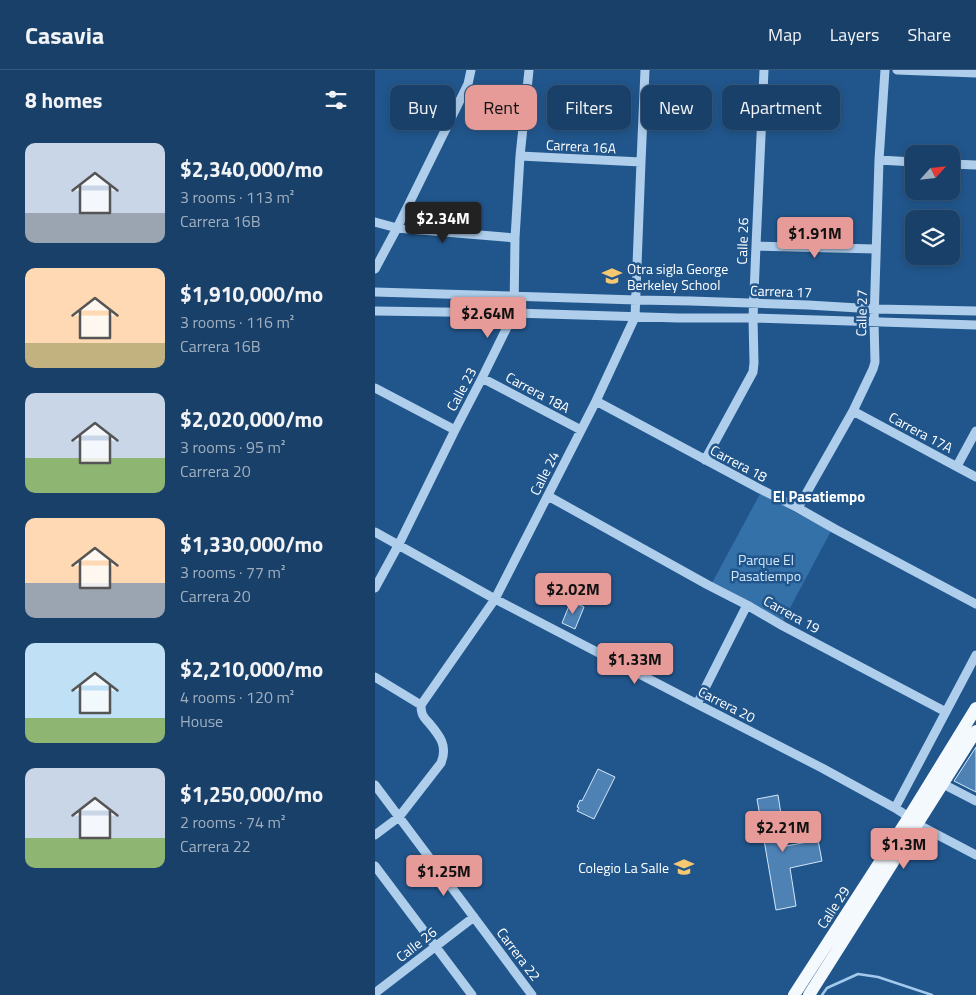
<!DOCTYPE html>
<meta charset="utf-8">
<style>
:root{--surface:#194069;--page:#22476f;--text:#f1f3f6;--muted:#9fafc0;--line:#37597d;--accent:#e69b98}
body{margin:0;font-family:"Titillium Web",sans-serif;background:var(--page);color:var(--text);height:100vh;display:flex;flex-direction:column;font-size:19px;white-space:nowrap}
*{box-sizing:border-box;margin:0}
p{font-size:16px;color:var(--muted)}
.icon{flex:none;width:28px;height:28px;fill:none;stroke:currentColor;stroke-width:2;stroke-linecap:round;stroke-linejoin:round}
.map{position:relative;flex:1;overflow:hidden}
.drawer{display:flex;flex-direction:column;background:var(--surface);width:375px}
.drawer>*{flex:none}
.guide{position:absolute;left:15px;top:15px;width:475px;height:45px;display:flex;gap:10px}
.needle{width:32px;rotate:63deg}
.tools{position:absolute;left:530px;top:75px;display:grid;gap:10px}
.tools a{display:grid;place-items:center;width:55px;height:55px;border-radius:10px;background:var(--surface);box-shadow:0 2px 8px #0003,0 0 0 1px var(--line);font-size:25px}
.price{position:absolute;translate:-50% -42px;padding:0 11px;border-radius:5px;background:var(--accent);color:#111;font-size:16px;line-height:32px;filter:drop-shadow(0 1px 2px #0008)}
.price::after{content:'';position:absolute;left:50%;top:30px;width:15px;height:11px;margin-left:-8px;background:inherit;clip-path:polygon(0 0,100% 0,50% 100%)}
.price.on{background:#222;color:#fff}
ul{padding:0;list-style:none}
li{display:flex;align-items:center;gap:15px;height:125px;padding:0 25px}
li span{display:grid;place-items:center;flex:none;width:140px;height:100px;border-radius:10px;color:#555}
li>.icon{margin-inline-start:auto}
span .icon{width:60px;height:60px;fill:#fffc;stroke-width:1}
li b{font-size:21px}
h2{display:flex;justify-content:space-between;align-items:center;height:60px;padding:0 25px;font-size:21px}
.chip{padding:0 18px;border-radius:10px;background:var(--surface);box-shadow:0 2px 8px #0003,0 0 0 1px var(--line);font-size:18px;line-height:45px}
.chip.on{background:var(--accent);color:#111}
header{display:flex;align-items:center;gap:30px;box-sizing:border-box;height:70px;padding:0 25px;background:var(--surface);border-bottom:1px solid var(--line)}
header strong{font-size:24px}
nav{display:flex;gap:28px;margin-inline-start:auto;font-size:18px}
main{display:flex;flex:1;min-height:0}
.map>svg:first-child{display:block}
.green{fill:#3571a9}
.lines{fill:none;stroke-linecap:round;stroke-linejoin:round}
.stream{stroke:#a3caec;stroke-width:2.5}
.building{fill:#4e82b5;stroke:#d4e7f8}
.minor{stroke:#afceeb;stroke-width:9}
.major{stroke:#f4f9fe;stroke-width:12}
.labels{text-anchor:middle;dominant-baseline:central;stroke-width:5;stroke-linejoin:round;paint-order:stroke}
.street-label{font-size:14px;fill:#fff;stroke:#21568c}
.poi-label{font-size:14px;fill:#fff;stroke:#21568c;text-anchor:start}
.park-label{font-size:14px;fill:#d4e7f8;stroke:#21568c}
.neighbourhood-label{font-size:15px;font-weight:bold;fill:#fff;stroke:#21568c}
</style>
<header>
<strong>Casavia</strong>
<nav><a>Map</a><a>Layers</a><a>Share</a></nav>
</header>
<main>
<section class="drawer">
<h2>8 homes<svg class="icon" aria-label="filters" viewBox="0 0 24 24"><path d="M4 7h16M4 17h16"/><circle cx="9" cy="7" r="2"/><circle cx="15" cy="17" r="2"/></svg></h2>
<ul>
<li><span style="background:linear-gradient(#c9d6e8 70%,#9aa5b1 0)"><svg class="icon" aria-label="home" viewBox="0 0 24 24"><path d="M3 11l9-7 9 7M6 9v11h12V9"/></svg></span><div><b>$2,340,000/mo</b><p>3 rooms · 113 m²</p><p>Carrera 16B</p></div></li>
<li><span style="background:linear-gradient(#ffd9b3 75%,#c2b280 0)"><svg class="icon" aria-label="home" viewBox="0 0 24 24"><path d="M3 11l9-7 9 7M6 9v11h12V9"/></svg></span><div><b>$1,910,000/mo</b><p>3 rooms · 116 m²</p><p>Carrera 16B</p></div></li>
<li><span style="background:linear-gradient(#c9d6e8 65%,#8fb573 0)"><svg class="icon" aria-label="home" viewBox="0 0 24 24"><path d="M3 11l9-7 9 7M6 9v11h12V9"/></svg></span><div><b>$2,020,000/mo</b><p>3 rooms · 95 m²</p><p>Carrera 20</p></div></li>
<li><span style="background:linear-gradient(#ffd9b3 65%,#9aa5b1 0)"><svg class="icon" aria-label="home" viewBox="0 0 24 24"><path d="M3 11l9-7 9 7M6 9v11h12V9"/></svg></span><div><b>$1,330,000/mo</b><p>3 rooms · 77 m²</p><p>Carrera 20</p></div></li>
<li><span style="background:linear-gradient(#bfe0f5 75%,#8fb573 0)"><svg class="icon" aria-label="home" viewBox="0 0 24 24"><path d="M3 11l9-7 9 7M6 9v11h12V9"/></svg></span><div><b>$2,210,000/mo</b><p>4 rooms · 120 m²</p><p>House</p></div></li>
<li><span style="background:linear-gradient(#c9d6e8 70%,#8fb573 0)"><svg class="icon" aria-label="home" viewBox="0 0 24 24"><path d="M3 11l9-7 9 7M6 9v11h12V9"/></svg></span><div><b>$1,250,000/mo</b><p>2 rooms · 74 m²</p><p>Carrera 22</p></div></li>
</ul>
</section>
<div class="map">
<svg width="601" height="925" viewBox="0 0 601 925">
<rect width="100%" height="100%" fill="#21568c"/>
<path class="green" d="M385,424L456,461L408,551L337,513Z"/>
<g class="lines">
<path class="stream" d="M447,925L452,918L483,904L503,907L557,925"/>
</g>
<path class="building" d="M281,16H294L293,42H280Z
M196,531L209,537L200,559L187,553Z
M601,677V722L579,711Z
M223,699L240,707L219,749L202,741L204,738L202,737L205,730L207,731Z
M403,725L411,776L443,770L447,791L415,798L421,836L401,840L382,729Z"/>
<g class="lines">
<path class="minor" d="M522,0L601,3
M145,86L266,92
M504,90L539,92
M576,94L601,95
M0,152L22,158L140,168
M381,176L501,179
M0,199L22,158L93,14L96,0
M0,222L262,230L316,231L433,235L500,239L601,241
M0,241L139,243L303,248H378L601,255
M107,308L206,360
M0,318L80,360
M221,331L385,419L423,438L460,459L601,534
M478,341L601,407
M330,390L378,302L379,293L378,248L381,176L389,0
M582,396L601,361
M173,426L333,515L372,535L408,556L571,642
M423,438L478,341L498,299L500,292L499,251L504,90L510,0
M0,462L120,529L322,634L447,698L520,738L534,747
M0,518L24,474L80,360L107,308L139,243L140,168L145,86L154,0
M0,607L46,635
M322,634L372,535
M568,714L601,731
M0,715L157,925
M520,738L601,585
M542,754L601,785
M0,765L24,747L66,693C73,676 65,666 54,653C51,650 48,647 47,643C46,640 46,637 46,635L120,529L221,331L260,247L266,92L270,0
M0,796L97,925
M0,923L99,847"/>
<path class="major" d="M419,925L534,747L601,638
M434,925L601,661"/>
</g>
<defs>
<symbol id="school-bare" viewBox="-9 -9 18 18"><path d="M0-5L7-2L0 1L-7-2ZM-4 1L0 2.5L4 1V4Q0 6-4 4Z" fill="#f8c871" stroke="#21568c" stroke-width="2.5" paint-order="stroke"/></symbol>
</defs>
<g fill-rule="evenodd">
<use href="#school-bare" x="223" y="192" width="28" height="28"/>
<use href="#school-bare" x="295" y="783" width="28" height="28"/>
</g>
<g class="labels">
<g class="street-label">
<text transform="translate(206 76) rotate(3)">Carrera 16A</text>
<text transform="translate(367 171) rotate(-88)">Calle 26</text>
<text transform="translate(406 221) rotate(2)">Carrera 17</text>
<text transform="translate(486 243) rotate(-89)">Calle 27</text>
<text transform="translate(86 319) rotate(-62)">Calle 23</text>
<text transform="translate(163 322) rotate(28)">Carrera 18A</text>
<text transform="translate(546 362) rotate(28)">Carrera 17A</text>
<text transform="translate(364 393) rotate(28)">Carrera 18</text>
<text transform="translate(169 403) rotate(-63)">Calle 24</text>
<text transform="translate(417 544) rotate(29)">Carrera 19</text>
<text transform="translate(352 634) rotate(27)">Carrera 20</text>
<text transform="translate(458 837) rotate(-57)">Calle 29</text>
<text transform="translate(41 874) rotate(-38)">Calle 26</text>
<text transform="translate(144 884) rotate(53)">Carrera 22</text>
</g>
<g class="poi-label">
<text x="252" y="198">Otra sigla George<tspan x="252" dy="16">Berkeley School</tspan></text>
<text x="294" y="797" text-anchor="end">Colegio La Salle</text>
</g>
<g class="park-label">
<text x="391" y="489">Parque El<tspan x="391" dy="16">Pasatiempo</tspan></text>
</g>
<g class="neighbourhood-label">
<text x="444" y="426">El Pasatiempo</text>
</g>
</g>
</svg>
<div class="tools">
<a><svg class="needle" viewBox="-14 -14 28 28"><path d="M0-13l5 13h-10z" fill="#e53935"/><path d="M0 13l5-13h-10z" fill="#9fafc0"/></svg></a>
<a><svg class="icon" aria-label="layers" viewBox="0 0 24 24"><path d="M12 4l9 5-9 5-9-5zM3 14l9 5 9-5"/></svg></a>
</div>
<b class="price on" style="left:68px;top:174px">$2.34M</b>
<b class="price" style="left:440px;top:189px">$1.91M</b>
<b class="price" style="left:113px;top:269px">$2.64M</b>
<b class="price" style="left:198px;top:545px">$2.02M</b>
<b class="price" style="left:260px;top:615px">$1.33M</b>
<b class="price" style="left:408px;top:783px">$2.21M</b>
<b class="price" style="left:529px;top:800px">$1.3M</b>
<b class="price" style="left:69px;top:827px">$1.25M</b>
<div class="guide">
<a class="chip">Buy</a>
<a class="chip on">Rent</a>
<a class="chip">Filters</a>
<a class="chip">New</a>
<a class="chip">Apartment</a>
</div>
</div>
</main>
